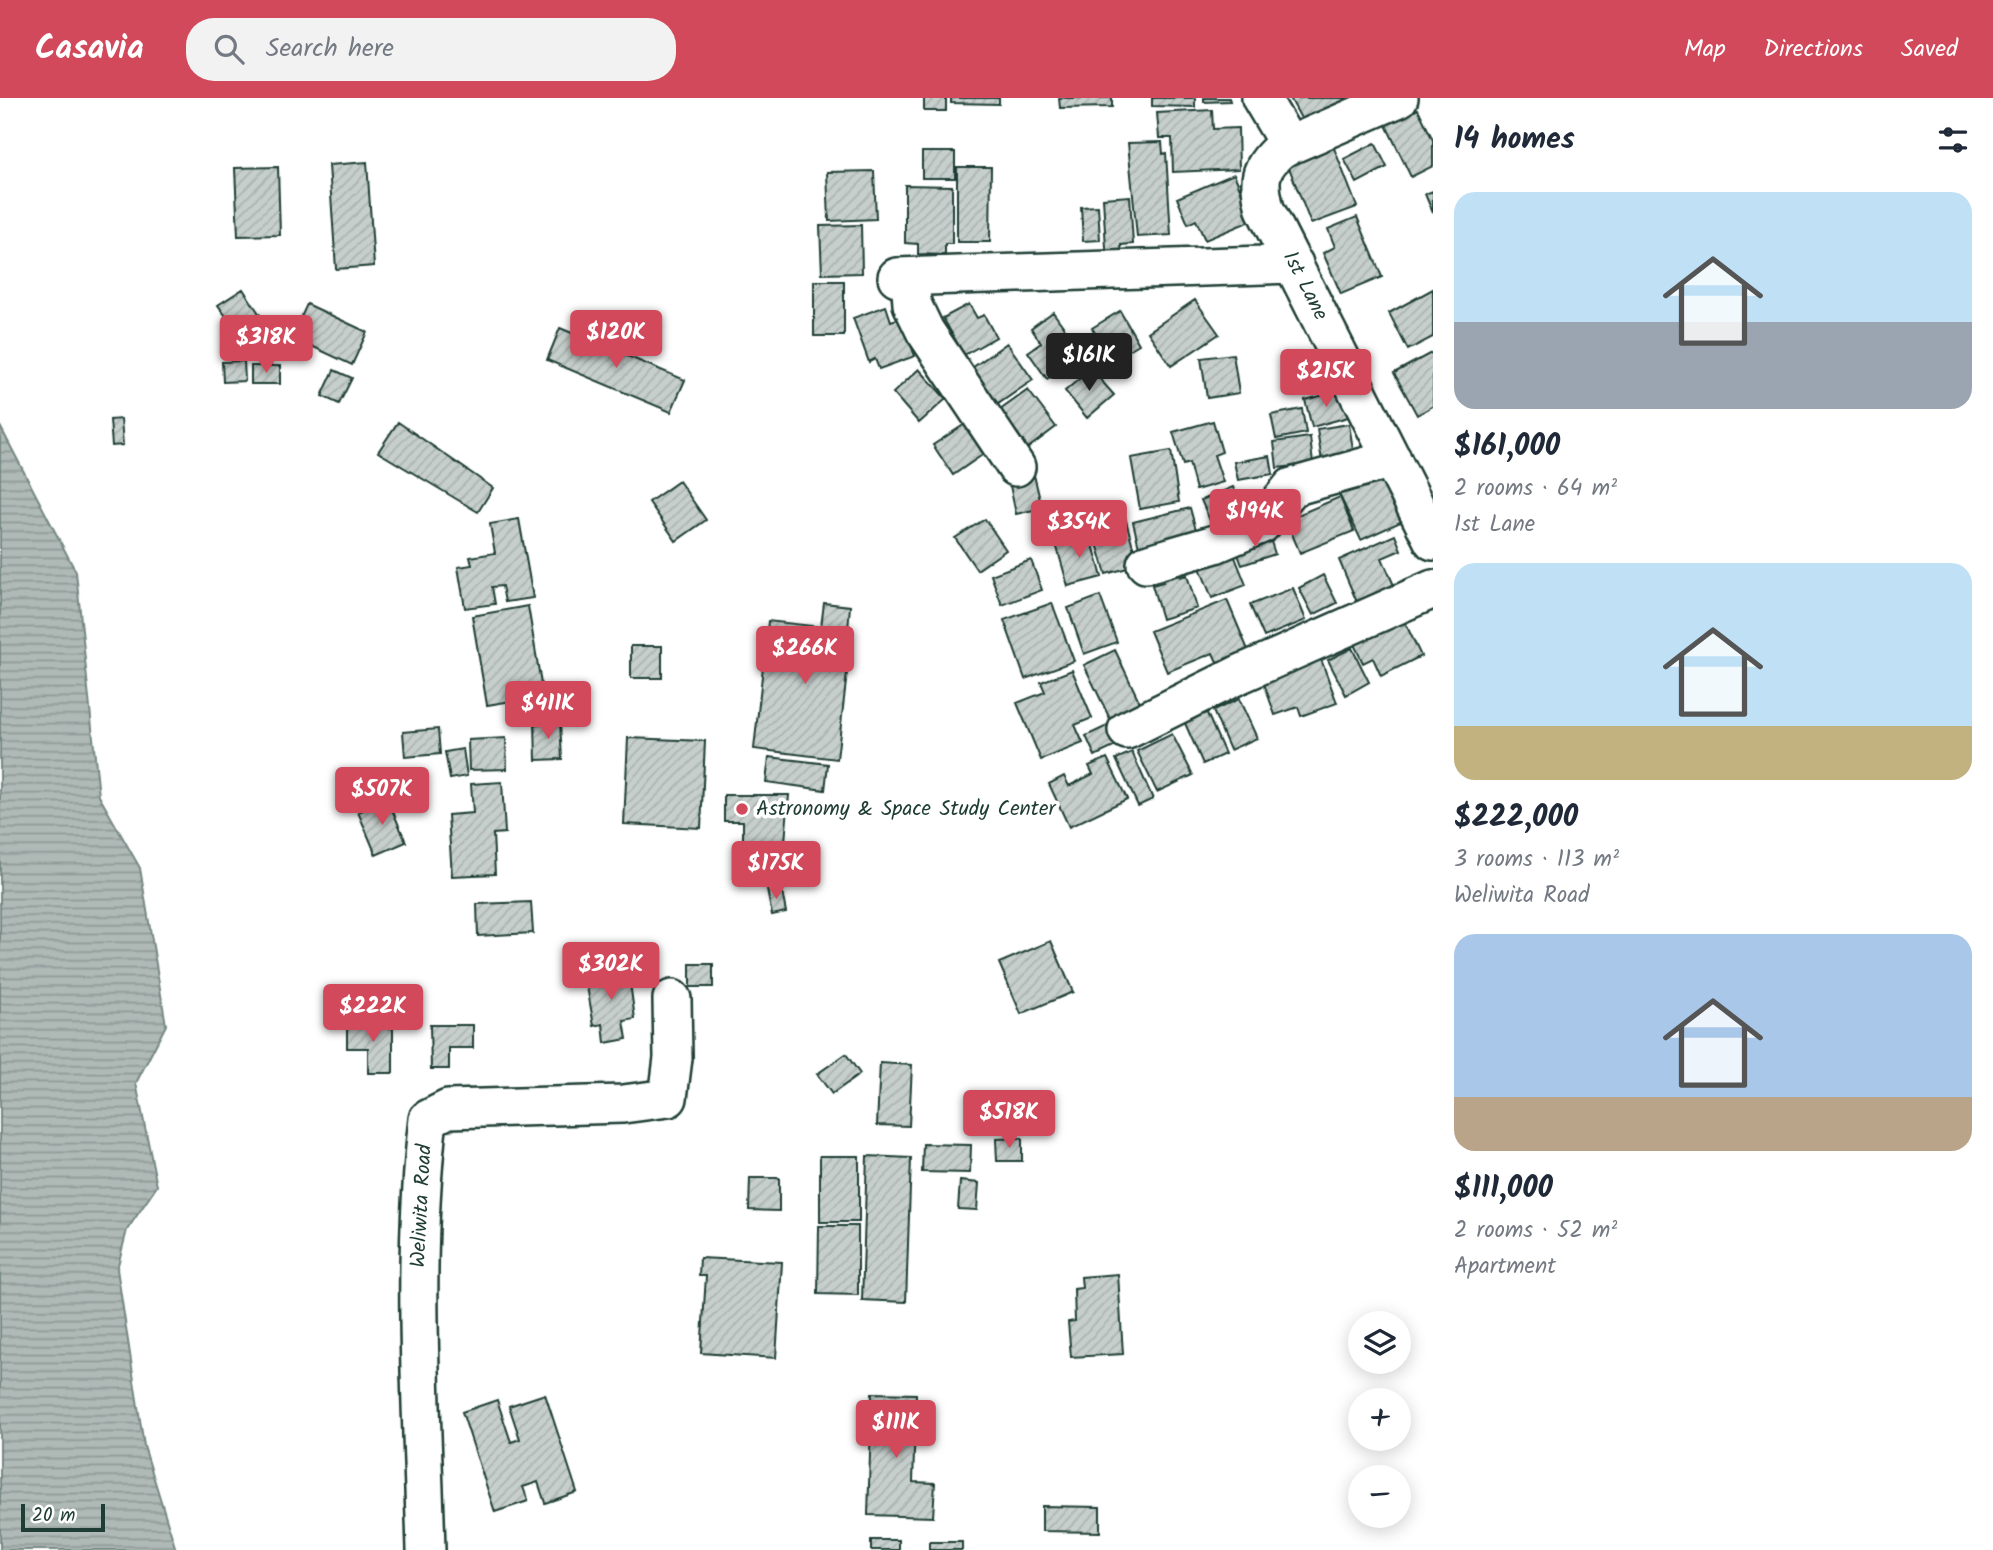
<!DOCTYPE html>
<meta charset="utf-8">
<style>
:root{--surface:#fff;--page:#f2f2f3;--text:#1f2937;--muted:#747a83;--accent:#d1495b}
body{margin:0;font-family:Kalam,sans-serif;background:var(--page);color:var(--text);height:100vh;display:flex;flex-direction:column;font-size:26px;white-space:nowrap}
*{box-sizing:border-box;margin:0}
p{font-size:23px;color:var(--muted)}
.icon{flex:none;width:38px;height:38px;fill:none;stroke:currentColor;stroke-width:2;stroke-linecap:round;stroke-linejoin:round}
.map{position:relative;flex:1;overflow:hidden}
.sheet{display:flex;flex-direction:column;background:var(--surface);width:560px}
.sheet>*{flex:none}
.tools{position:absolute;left:1348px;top:1213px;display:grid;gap:14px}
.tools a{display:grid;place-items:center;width:63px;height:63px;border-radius:50%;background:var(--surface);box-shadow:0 4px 18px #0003;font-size:35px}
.scale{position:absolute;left:21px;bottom:18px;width:84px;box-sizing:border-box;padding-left:7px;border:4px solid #1f3d34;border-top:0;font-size:19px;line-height:24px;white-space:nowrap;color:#1f3d34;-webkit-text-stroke:5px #fff;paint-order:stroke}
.price{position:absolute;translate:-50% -60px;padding:0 16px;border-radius:7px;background:var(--accent);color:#fff;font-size:23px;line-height:46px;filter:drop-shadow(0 2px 4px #0008)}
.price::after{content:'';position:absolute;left:50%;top:42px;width:21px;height:16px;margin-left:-10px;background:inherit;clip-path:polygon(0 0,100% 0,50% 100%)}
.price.active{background:#222;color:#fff}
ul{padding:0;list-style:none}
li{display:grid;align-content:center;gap:14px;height:371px;padding:0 21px}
li span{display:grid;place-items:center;height:217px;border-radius:21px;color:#555}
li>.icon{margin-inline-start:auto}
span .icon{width:126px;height:126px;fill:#fffc;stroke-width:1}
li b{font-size:30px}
h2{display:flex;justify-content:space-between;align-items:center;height:84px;padding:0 21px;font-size:30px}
header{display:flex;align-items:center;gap:42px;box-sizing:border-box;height:98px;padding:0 35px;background:var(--accent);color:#fff}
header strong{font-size:33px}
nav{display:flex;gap:38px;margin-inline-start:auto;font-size:24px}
.search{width:490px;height:63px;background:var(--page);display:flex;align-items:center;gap:18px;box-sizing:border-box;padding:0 24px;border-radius:28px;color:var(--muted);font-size:26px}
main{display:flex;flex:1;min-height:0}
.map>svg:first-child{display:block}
.water{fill:url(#water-rules);stroke:#758883;stroke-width:2}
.building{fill:url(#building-hatch);stroke:#1f3d34;stroke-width:2}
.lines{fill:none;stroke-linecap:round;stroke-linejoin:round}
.minor-casing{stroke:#1f3d34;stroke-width:42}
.minor{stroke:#fff;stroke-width:37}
.poi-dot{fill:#d1495b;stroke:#fff;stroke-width:2.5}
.labels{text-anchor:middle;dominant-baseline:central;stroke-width:7;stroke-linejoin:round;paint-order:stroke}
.street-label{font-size:21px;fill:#1f3d34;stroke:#fff}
.poi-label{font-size:21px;fill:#1f3d34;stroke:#fff;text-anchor:start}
</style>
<header>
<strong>Casavia</strong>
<div class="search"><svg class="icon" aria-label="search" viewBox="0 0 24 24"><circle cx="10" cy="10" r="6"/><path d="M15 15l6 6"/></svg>Search here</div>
<nav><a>Map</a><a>Directions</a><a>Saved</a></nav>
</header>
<main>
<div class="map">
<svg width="1433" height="1452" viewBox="0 0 1433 1452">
<defs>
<pattern id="water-rules" width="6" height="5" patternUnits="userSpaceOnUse" patternTransform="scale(1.75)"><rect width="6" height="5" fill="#afbab7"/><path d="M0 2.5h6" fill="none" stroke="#8e9896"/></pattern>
<pattern id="building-hatch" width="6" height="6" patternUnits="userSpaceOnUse" patternTransform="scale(1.75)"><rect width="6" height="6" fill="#c7cfcc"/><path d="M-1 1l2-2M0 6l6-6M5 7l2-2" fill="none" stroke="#aab3b0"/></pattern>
</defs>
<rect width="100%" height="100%" fill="#fff"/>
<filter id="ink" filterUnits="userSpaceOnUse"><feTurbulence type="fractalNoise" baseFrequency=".0143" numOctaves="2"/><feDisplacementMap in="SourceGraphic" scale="14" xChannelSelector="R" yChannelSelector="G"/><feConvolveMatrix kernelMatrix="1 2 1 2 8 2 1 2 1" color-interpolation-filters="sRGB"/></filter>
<g filter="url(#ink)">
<path class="water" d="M0,328L76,474L99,698L140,770L166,927L136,985L157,1088L127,1132L117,1171L144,1348L176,1452H0Z"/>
<path class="building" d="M924,0H946V13H924Z
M951,0H999V6L951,5Z
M1059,0H1112V9L1060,10Z
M1152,0H1195V9L1152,8Z
M1204,0H1229L1230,3L1204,4Z
M1290,0H1346L1348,4L1304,26Z
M1418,11L1433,42V68L1411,79L1386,27Z
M1212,12L1213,31L1238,30L1239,71L1173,74L1172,40H1159L1157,15Z
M1162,44L1163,56L1166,55L1171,137L1137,139L1128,45Z
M1375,45L1387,69L1357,85L1344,61Z
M1334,50L1357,109L1311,126L1288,67Z
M922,54H955V80H922Z
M367,64L374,168L336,171L329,67Z
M278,69L280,137L238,138L235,70Z
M957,69H991L990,144H957Z
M874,73L876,121L829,123L827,74Z
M1234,76L1253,122L1205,142L1196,122L1188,126L1177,100Z
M905,87L952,88V146H945V157L918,156V146L905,145Z
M1433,93V115L1425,96Z
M1130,98L1133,146L1121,147L1123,165L1107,166L1103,100Z
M1098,108L1100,142L1083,143L1081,109Z
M1357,119L1382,179L1341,196L1323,155L1335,149L1328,131Z
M861,127L862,175L822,176L820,128Z
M814,183H844V238H814Z
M243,191L264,223L248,234L258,249L241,260L227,241L237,234L218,207Z
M1433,191V239L1408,252L1389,215Z
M1195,202L1219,236L1171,268L1148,234Z
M307,206L367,234L352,267L292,239Z
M969,206L977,220L984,217L996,239L964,257L943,220Z
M886,208L891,223L901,220L915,258L879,271L875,261L869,264L853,220Z
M1120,213L1139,246L1112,262L1092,230Z
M1053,214L1083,256L1047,281L1028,254L1041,245L1031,230Z
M560,230L685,282L671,314L547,262Z
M1007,245L1033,282L998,306L972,270Z
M1433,254V308L1417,317L1394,275Z
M1233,256L1239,295L1207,300L1201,260Z
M244,263L245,283L223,284L222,264Z
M251,268H280V286H251Z
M919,271L946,301L919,325L893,295Z
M1091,271L1114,297L1087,320L1065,293Z
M334,272L352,280L339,306L322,298Z
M1028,292L1056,329L1028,350L1000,312Z
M1340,293L1348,319L1312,329L1305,302Z
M1302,311L1306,335L1276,341L1271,317Z
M121,321L123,347L112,348L110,322Z
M1213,323L1222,354L1214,357L1223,384L1196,392L1189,365L1183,367L1173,334Z
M398,324L493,390L478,414L378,354Z
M968,324L988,353L953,377L933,347Z
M1349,326L1355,364L1323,370L1317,331Z
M1310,339L1313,366L1277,370L1274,344Z
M1171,353L1179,404L1140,411L1131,360Z
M1270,358L1273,376L1238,382L1234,364Z
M1385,375L1407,421L1361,442L1339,396Z
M1034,377L1042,410L1016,416L1009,383Z
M679,383L706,422L676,443L649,404Z
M1233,389L1246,421L1215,434L1201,402Z
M1340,399L1354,433L1300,455L1286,422Z
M1190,410L1199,443L1141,457L1133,424Z
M1125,419L1138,467L1106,476L1092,428Z
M519,421L533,500L505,504L502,488L492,489L495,506L465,510L458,469L472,467L470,459L495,455L490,426Z
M985,421L1006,452L977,472L955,440Z
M1268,434L1275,456L1242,467L1234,446Z
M1090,436L1102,479L1068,488L1056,446Z
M1395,437L1401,452L1382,460L1396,492L1359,509L1339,462Z
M1231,449L1246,487L1212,500L1197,462Z
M1031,462L1042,492L1002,507L991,477Z
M1177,469L1180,479L1187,477L1197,510L1162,521L1152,487L1163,484L1160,475Z
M1323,477L1337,505L1313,517L1299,490Z
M1293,490L1306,522L1264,539L1250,507Z
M1100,498L1117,544L1084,556L1068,510Z
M1227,502L1248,552L1217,564L1213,555L1167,574L1150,533Z
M824,505L850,508L848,532H852L837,661L754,651L768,523L821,529Z
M1052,505L1074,563L1025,581L1004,522Z
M528,508L543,598L487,607L472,518Z
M1402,518L1421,558L1381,578L1373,560L1363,565L1352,542Z
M631,548H662V580H631Z
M1352,550L1369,584L1346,597L1328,562Z
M1115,552L1141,607L1110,621L1084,567Z
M1318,553L1337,605L1301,618L1298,609L1275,617L1260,574Z
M1072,572L1092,620L1075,627L1083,645L1041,662L1017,605L1045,594L1041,584Z
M1239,601L1257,640L1230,652L1213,613Z
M1206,613L1225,656L1203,666L1184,623Z
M560,624L562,661L536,662L535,626Z
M1111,626L1120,646L1095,658L1086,638Z
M438,631L440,656L405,659L403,634Z
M1172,636L1193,677L1157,694L1137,653Z
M506,640L507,671L469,672L468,642Z
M628,640L705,643L701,730L624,726Z
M463,651L467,678L450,681L445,654Z
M1132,654L1153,701L1138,708L1116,661Z
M769,659L828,666L825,692L766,684Z
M1107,660L1127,701L1069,729L1049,686L1064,678L1069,688L1093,676L1089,668Z
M502,684L505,735L493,736L495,776L452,778L448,717L473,715L471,686Z
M724,697H789L785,744H743V723H724Z
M388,702L406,744L376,757L358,714Z
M770,751H801V763L809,762L810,783L792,784L791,774H770Z
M781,789L786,814L772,817L767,792Z
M531,804L533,835L478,838L477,806Z
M1051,843L1073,894L1021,916L999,865Z
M690,866H713V889H690Z
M628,870L635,921L624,923L627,941L605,945L603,926L594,928L585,877Z
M347,924H383V930H393V975H368V950H347Z
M430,927H473V950H449V971H431Z
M846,956L860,976L832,996L817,976Z
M880,965L912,967L909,1028L877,1027Z
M1022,1040V1063H997L996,1041Z
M923,1046L971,1047L970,1075L922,1074Z
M820,1058H859V1124H820Z
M867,1058L911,1060L906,1204L862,1202Z
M750,1080H779V1113L749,1112Z
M960,1083L979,1085L977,1112L958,1111Z
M819,1128H858V1197L818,1196Z
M700,1160L782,1164L776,1260L701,1255L706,1178H699Z
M1118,1176L1123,1256L1071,1259L1068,1224L1075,1223L1074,1191L1082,1190L1081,1179Z
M872,1295L916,1296L913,1384L935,1385L933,1419L868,1417Z
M545,1296L577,1394L545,1405L538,1384L523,1389L528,1403L495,1414L462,1314L497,1302L511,1344L520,1341L509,1308Z
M1042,1408L1100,1409V1434L1042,1433Z
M871,1442H899V1452H871Z
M929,1444H962V1452H929Z"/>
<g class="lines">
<defs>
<path id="minor" d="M1261,0L1289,47
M1399,0L1281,51C1258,71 1258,82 1265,111L1433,443
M897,179L1294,166
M910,179L912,206L925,233L1016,369
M1146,466L1215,446L1262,426L1292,389L1392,361
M1127,632L1238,577L1433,491
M426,1452C422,1308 411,1164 428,1021L448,1011L623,1006L668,1000L673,960L672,901"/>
</defs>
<use href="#minor" class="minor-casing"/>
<use href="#minor" class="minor"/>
</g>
</g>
<circle class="poi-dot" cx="742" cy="711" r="7"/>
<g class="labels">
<g class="street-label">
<text transform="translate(1305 188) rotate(63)">1st Lane</text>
<text transform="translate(422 1108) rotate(-87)">Weliwita Road</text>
</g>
<g class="poi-label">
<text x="756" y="711">Astronomy &amp; Space Study Center</text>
</g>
</g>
</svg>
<div class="tools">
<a><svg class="icon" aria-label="layers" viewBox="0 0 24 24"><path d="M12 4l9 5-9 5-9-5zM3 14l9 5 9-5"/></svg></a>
<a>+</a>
<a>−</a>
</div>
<div class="scale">20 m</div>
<b class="price" style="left:616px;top:272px">$120K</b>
<b class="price" style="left:266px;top:277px">$318K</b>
<b class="price active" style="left:1089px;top:295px">$161K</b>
<b class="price" style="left:1326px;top:311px">$215K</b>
<b class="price" style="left:1255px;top:451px">$194K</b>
<b class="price" style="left:1079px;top:462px">$354K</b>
<b class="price" style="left:805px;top:588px">$266K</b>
<b class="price" style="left:548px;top:643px">$411K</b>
<b class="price" style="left:382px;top:729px">$507K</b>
<b class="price" style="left:776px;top:803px">$175K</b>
<b class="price" style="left:611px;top:904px">$302K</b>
<b class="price" style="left:373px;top:946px">$222K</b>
<b class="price" style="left:1009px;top:1052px">$518K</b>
<b class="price" style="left:896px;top:1362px">$111K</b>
</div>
<section class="sheet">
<h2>14 homes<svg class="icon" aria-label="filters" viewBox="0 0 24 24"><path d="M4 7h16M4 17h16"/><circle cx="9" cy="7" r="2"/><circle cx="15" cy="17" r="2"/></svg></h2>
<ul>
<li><span style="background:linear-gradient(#bfe0f5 60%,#9aa5b1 0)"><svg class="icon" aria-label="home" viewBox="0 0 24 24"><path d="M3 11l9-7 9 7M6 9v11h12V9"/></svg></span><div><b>$161,000</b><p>2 rooms · 64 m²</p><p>1st Lane</p></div></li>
<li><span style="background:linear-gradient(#bfe0f5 75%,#c2b280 0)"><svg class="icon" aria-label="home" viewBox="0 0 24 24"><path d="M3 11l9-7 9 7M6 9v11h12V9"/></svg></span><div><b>$222,000</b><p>3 rooms · 113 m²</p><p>Weliwita Road</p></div></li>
<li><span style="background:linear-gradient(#a9c7e8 75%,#b9a48a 0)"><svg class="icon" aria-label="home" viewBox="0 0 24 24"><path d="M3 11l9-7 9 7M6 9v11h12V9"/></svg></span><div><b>$111,000</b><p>2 rooms · 52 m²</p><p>Apartment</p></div></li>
</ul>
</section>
</main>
